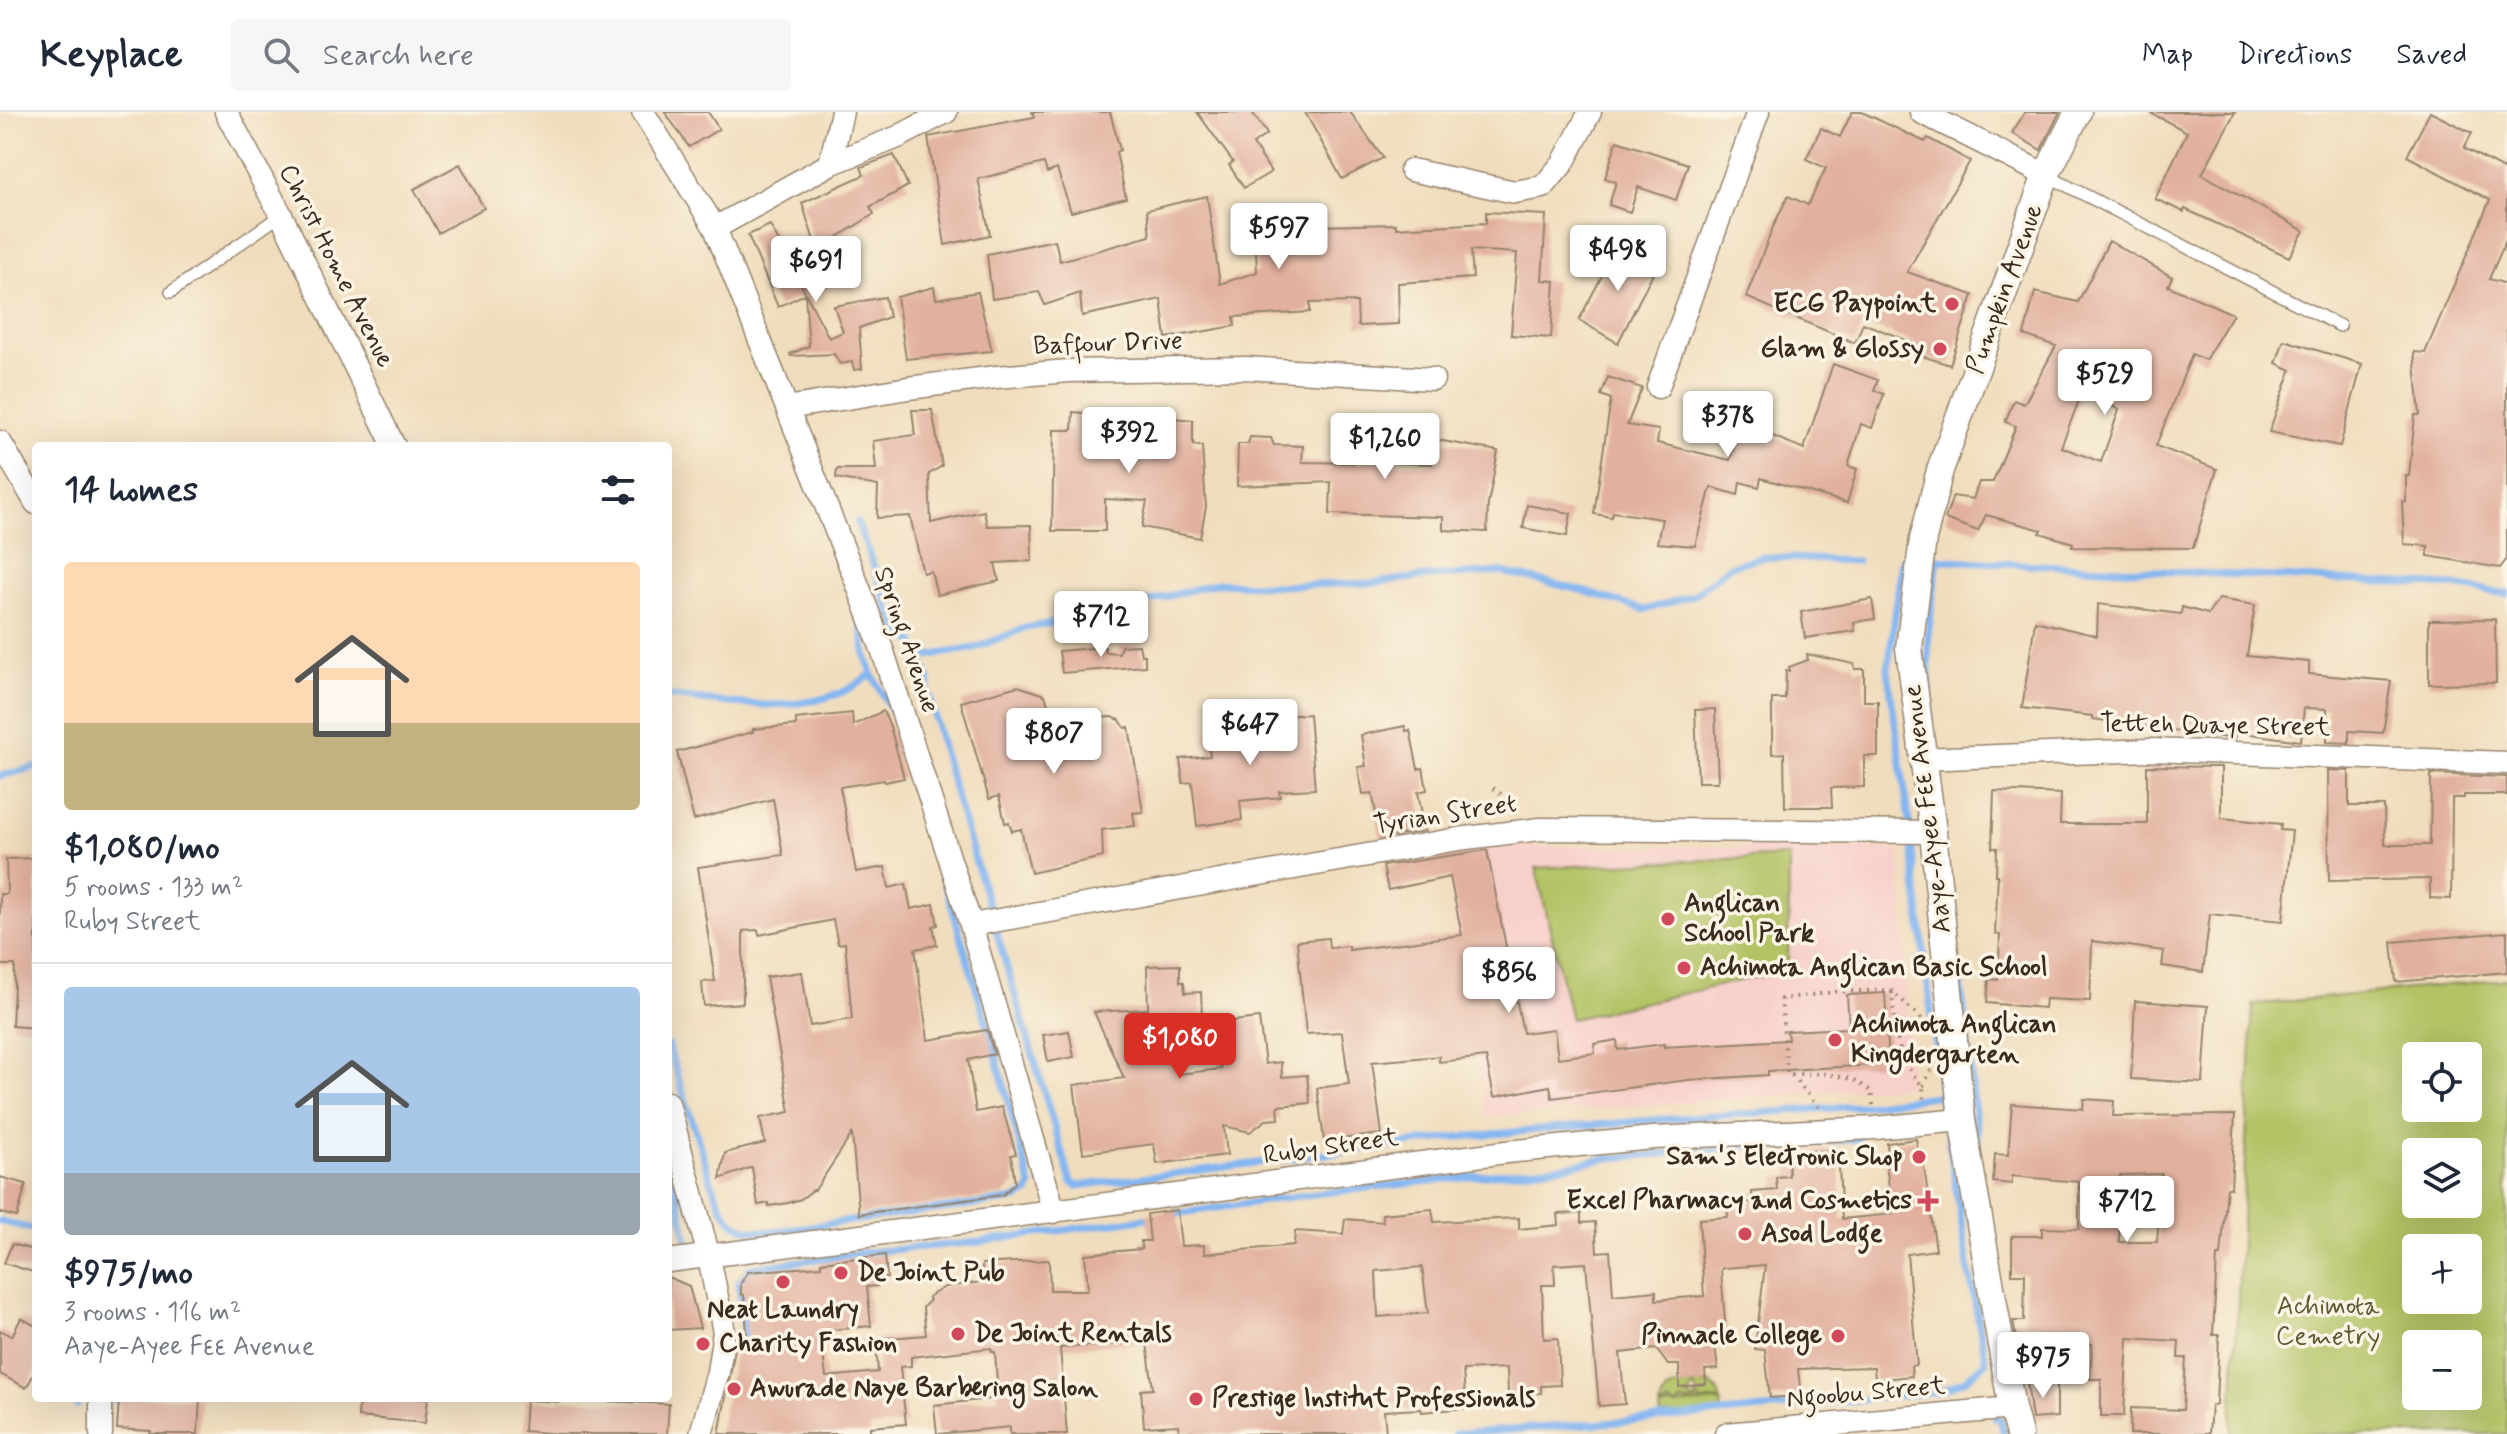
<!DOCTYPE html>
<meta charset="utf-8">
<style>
:root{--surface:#fff;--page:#f6f6f7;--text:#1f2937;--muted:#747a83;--line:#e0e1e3;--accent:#d93025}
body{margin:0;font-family:Mynerve,sans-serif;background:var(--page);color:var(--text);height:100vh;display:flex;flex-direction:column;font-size:30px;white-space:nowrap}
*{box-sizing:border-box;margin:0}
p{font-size:26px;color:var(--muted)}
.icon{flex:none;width:44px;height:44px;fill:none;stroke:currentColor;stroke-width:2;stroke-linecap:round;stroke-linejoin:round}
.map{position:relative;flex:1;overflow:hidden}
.panel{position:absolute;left:32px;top:330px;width:640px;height:960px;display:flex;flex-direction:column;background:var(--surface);border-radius:8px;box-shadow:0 8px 32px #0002}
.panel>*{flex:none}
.tools{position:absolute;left:2402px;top:930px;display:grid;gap:16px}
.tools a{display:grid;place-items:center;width:80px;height:80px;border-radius:8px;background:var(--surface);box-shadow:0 8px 32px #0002;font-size:40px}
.price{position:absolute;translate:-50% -68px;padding:0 18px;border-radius:8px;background:#fff;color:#222;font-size:26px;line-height:52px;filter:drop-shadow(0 2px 4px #0008)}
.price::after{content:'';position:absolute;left:50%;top:48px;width:24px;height:18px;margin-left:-12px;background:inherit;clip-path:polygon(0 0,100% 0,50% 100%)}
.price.active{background:var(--accent);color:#fff}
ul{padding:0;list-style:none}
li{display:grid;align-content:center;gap:16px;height:424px;padding:0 32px}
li+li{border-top:2px solid var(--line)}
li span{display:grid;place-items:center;height:248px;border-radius:8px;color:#555}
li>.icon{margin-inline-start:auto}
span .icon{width:144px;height:144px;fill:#fffc;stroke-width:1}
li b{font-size:34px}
h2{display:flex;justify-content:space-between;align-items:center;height:96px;padding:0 32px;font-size:34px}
header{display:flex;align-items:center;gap:48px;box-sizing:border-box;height:112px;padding:0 40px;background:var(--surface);border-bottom:2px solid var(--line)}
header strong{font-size:38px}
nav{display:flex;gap:44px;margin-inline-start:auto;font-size:28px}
.search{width:560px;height:72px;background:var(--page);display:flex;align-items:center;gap:20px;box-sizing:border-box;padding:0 28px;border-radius:8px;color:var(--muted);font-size:30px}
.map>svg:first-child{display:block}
.built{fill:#f7d0ca}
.green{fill:#b2c265;stroke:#767642;stroke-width:2;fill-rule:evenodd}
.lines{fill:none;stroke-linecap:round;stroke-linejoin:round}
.stream{stroke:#84b6f1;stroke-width:7}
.building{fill:#e2b09f;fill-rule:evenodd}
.service-casing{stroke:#96846e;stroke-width:14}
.minor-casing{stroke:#96846e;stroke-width:25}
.tertiary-casing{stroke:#96846e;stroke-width:29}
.path{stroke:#96846e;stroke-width:4;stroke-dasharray:2 6;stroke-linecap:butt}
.service{stroke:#fff;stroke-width:11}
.minor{stroke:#fff;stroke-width:22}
.tertiary{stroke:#fff;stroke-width:26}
.poi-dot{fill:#d1495b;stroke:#fcf5e5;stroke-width:3}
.labels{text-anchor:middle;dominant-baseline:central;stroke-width:7;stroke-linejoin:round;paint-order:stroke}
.street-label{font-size:26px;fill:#3b2a1e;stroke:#fcf5e5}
.poi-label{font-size:26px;font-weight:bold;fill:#3b2a1e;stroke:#fcf5e5;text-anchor:start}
.park-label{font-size:26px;fill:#5f5833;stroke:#fcf5e5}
</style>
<header>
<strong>Keyplace</strong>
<div class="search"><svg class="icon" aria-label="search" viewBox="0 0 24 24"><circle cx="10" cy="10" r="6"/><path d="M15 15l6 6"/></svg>Search here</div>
<nav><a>Map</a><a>Directions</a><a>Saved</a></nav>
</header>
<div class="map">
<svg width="2507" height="1322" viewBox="0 0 2507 1322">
<rect width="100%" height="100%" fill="#fcf5e5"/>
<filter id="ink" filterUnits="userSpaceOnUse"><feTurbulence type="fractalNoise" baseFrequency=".0125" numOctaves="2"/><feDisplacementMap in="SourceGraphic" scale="16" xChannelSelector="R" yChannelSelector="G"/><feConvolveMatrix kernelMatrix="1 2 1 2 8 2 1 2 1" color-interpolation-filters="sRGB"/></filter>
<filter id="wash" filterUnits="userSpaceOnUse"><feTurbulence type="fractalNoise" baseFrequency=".006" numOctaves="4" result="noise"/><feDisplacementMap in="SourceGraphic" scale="32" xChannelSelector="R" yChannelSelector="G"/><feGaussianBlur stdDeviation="1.8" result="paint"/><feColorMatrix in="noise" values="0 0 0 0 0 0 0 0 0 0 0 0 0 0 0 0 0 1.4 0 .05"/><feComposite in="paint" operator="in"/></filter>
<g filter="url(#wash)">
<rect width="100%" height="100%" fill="#f0ddbd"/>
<path class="built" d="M1489,734L1900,736L1911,974L1486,1005L1445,738Z"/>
<path class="green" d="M1789,744L1788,858L1571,907L1536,756Z
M2507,867V1322H2231L2253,893ZM2416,944H2468V996H2416ZM2468,1040V1092H2416V1040ZM2416,1136H2468V1188H2416ZM2416,1232H2468V1284H2416Z
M1708,1270L1717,1278L1721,1289L1708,1288L1702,1291L1701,1288H1696L1698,1282L1693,1274L1689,1285L1695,1288L1694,1291L1681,1289L1680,1292L1673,1294L1713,1289L1722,1291L1721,1300L1661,1304L1660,1296L1673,1293L1672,1291H1667V1293L1660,1294C1664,1269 1685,1274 1706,1272Z"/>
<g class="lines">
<path class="stream" d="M857,410L893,507L899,519L914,530L929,566L928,578L945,647L1058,1027L1071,1070L1077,1074L1459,1025L1640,1009L1859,994L1942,983
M1926,447L2454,474L2507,482
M860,507L866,544L872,562L892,600
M921,545L975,536L1025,516L1106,501L1217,471L1277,474L1373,471L1421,465L1502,460L1580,478L1645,498L1694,483L1730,454L1762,445L1857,449
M668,584C725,590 785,602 840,581C852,577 862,568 872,562
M1930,604L1928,523L1938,446
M0,664L36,655
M1961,871L1978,1029
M668,933C678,967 690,1001 700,1034C707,1055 716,1094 732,1109C749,1126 784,1117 805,1115L1017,1087L1028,1081L1031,1074L991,925L920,689
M668,1037L687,1128
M1168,1103L1305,1083L1565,1054L1609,1046L1859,1027
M0,1109L36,1118
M746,1233L739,1172L750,1156L868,1140L980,1130L1156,1105
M2016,1246L2034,1322
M116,1289V1286
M77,1294V1286
M1995,1306H2000L2004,1322
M1455,1322L1659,1307L1939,1280L1965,1268L1986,1250L1968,1153L1938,960L1907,693L1892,590L1888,557L1902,448L1914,447"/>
</g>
<g id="blocks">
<path class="building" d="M665,0H708L719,17L689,35Z
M1032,0H1110L1120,38L1116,40L1126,86L1071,100L1057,57L1047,61L1044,51L978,67L990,123L945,133L928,25L1034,5Z
M1197,0H1252L1267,22L1253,32L1271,60L1244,76L1229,53L1233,50Z
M1305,0H1350L1383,46L1342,67Z
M1852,0H1862L1925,30L1928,26L1970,49L1907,160L1973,183L1950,253L1916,242L1919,233L1863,211L1855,231L1746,185L1773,115L1788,84L1808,93L1826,56L1806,47L1821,16L1840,25Z
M2025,0H2060L2041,38L2012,21Z
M2149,0H2235L2202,62L2304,119L2289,145L2185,97L2184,100L2155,87L2187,20Z
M2430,0L2472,21L2464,36L2503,57L2507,49V126L2489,167L2507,172V447L2500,456L2428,444V434L2404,432L2402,389L2406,390V364H2409L2415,303H2420L2414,240L2425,241L2490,88L2407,44Z
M1617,29L1688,52L1676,88L1638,75L1630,100L1609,93L1616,70L1605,66Z
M894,43L908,74L870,95L874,102L817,138L802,91L864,63L861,55Z
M460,52L484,96L438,121L414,77Z
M1207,84L1220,172L1257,160L1256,136L1320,132L1319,114L1396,112V116L1486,111V100L1546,103L1542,168L1555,169L1551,226L1511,223L1517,141L1471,138L1473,166L1398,171L1399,212L1358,214L1357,190L1310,191V200L1234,205L1235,214L1166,226L1161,187L1082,204L1080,181L1045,193L1039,180L992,187L987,142L1055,128L1060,149L1150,124L1147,98Z
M770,113L829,226L843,220L834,194L885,185L889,205L859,216L862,257L854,258L852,250L840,252L834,242L791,244L790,242L809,234L805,182L778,195L748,123Z
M2109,129L2172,165L2168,174L2233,202L2205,248L2192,242L2156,334L2217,357L2193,436L2072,435L2073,431L2040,421L2042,418L1986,403L1978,419L1945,407L1953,384L1973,387L1979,370H1993L2016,314L2005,310L2014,288L2024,292L2056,234L2024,223L2035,180L2078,190ZM2083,278L2119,298L2101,350L2061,335Z
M1619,131L1658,151L1618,231L1579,208Z
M934,175L936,187L978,180L992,239L906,247L897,185Z
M2284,228L2362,252L2340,334L2269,320L2291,258L2276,251Z
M1833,252L1878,268L1874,278L1884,282L1872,316L1861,312L1848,354L1857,357L1847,391L1761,366L1759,375L1740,370L1738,383L1711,375L1695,434L1657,431L1662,407L1613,400L1612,405L1594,402L1611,287L1601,283L1608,265L1642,276L1627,313L1659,318L1657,331L1730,348L1741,311L1804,337Z
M912,298H932L942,354L929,362L931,411L984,399L987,414L1031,413L1032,449L995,451L999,469L937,483L931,459L923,461L910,404L877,406L878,374L836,366L837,357H876L873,329L915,323Z
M1073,300L1102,303L1105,321L1142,326L1144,303L1193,308V333L1202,334L1206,395L1200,426L1142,415L1147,389L1105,387V419H1052L1054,318H1072Z
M1250,325L1271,326L1274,333L1303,334L1302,350L1364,351L1365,334L1394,335V351L1432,352L1437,328L1498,339L1488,392L1487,420L1443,418V405L1330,402L1331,370L1237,374L1238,332H1248Z
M1527,393L1571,401L1567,424L1523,416Z
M1872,487L1875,507L1854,510L1855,519L1805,526L1801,500Z
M2219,487L2255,493L2247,544L2309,550V562L2391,569L2383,621L2349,619V631L2327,630V597L2304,596L2301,629L2236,620L2234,627L2092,607V604L2022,596L2035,509L2097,524L2098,492L2181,502L2182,495L2208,502Z
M2495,507L2496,571L2429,572V508Z
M1139,533L1141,543H1145V554L1062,561L1059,539L1105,535V540L1119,541L1121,534Z
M1807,542L1854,552L1855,557H1864V589H1878V644H1864V675L1831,676L1832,695H1785L1784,641L1772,642V587H1785L1786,559H1789V555L1808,548Z
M1018,574L1045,583L1063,644L1087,613L1095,606L1112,605L1120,608L1125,616L1129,615L1143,700L1133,701L1135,714L1102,718L1103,745L1031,761L1021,717L1012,719L1009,710L1005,711L999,684L989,687L961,590Z
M1715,597L1718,670H1698L1695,598Z
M883,599L890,614L904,666L885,670L884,668L840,675L856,760L885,755L889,776L906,772L911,797L934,792L938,813L933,814L937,833L915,837L928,928L987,918L994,942L968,948L976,1000L1002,995L1016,1042L1011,1043L1015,1071L1003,1083L859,1102L852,1022L815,1078H813L801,1087L788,1091L769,1094V1091L758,1093L752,1055L720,1067L725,1041L765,1031L760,1006L790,1000L766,865L802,860L810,914L852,907L845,831L838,832L833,808L759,823L758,818L743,819V891L704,894L702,870L715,869L698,755L783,743L773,687L694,708L677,640L753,620V617L796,613V607L852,601L853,613Z
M1309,602L1315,677L1279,679L1280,685L1240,689L1242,708L1197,714L1192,670L1183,671L1180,647L1210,644L1207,621L1249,616L1248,607Z
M1405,614L1406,619L1410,618L1418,657L1423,656L1427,678L1418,680L1425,719L1381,726L1372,681L1363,682L1358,655L1366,654L1361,623Z
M2147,654L2221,655V706L2281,712L2280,718L2292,719L2283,809L2210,802L2203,860L2162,854L2164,839L2092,829L2090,889L2045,887L2044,896L1987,891L1989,867L1998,868L2000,823L1995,822L1998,763H1996L1997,736H1992L1994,679L2061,682L2060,712H2147Z
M2328,658L2349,659V694H2384L2385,733H2430L2431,662L2507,665V683H2464V686H2452L2451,787L2430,786V767L2329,769Z
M1487,738L1523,921L1554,917L1558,946L1595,941L1594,932L1617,928L1618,938L1664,932V935L1788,928L1787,919L1849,916L1847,883L1885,881L1889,952L1768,959V963L1688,968L1552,986L1550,974L1494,985L1486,945L1439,950V944L1372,950L1382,1022L1324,1029L1317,976L1349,972L1342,920L1306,922L1297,829L1328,826L1329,836L1349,834V838L1462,823L1450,765L1388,778L1383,754Z
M36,746V916L12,914L15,853H0V782H7L6,747Z
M2507,820V860L2396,870L2392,830Z
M1180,853V870H1184L1185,881L1201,880L1202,904L1171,905L1179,962L1221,957L1216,911L1259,906L1265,952L1281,950L1282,965L1307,963L1310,991L1278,994L1279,1007L1266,1008L1250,1020L1224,1014L1227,1043L1157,1052L1154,1032L1083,1041L1074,973L1124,966L1094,900L1148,897L1147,854Z
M2135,889L2208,894L2203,971L2131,967Z
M1069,919L1074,945L1048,950L1043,923Z
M2084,987L2114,989L2113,1004L2235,1003L2231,1076H2227L2221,1144H2217L2213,1223H2219L2216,1293H2211L2209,1322H2130L2131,1296L2183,1298L2186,1246H2178L2179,1229L2128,1226L2124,1304H2101V1267H2090L2092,1232L2037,1228L2038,1234L2018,1237L2013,1209H2024L2025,1162H2012V1124H2042V1116L2079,1117V1070L2012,1064V1072L1993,1070L1995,1042L2008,1043L2012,992L2083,997ZM2162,1062L2157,1130H2119L2120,1063Z
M1916,1027L1918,1041H1922L1936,1138L1907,1142L1917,1253L1911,1254L1912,1264L1875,1268L1874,1255L1798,1257L1801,1284L1770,1286L1765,1238L1755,1237L1765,1153L1723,1156L1721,1158L1727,1235L1715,1234L1718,1257L1705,1258L1706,1272L1679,1275V1253H1668L1656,1237L1620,1241L1625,1292L1599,1294L1586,1151L1554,1153L1555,1173H1542L1544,1227L1558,1226L1560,1273L1541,1274V1281L1508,1282L1507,1256L1463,1258L1466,1296L1422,1300L1421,1297L1384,1299L1386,1322H1193L1192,1319L1179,1320L1178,1313L1144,1315L1141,1278L1153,1277L1147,1230L1060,1236L1067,1322H1010V1315L937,1322L934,1293L998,1286L995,1240H992L991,1236L911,1245V1254L900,1255L906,1312L870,1315V1322H719L736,1231L748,1234L744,1183L741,1182V1171L748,1160L821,1154V1150L885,1143L887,1166H876L877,1174L867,1175L871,1214L820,1219L826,1265L878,1260L876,1227L926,1223L923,1195L930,1188L928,1185L945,1175L982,1170V1152L1049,1148L1050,1178H1088L1085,1142L1142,1137L1141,1129H1150L1147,1102L1177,1098L1181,1134L1204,1133V1142L1294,1133L1295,1119L1343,1122L1345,1107L1383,1110L1382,1102L1432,1097L1434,1110L1519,1106V1117L1559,1113L1558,1102L1581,1101V1111L1595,1110L1597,1140L1610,1139L1613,1183L1656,1179V1188L1704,1184L1699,1107L1728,1105L1727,1091L1753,1090L1752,1080L1777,1078L1776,1065L1789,1064L1788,1041L1838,1038L1842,1107L1893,1102L1885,1046L1888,1045L1887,1031ZM1422,1155L1428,1201L1378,1205L1376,1159Z
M0,1065L26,1072L17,1105L0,1101Z
M12,1132L36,1139V1161L4,1151Z
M668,1165L689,1174L700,1216L668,1218Z
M21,1206L36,1214V1258L26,1276L0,1262V1218L12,1224Z
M2027,1270L2057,1271V1305L2032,1307Z
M119,1286H200L198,1322H150L151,1319L117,1317Z
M359,1286H428L425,1311L358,1305Z
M560,1287L669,1292L667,1322H561L524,1319L526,1288L560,1290Z"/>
</g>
</g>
<g filter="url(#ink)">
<use href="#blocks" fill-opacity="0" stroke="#96846e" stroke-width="2"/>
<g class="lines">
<defs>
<path id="service" d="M2046,63L2340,214
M171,180L281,103"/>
<path id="minor" d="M226,0L281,103L394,334
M643,0L715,116L855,466L883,540L971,813L1054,1100
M1921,0L2046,63
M830,52L842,0
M1411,58L1515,80L1543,75L1563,51L1590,0
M715,116L830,52L898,25L946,0
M1658,275L1758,0
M787,296L908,276L996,265L1069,259L1245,256L1433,267
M0,330L36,391
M1922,647L2150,638L2507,651
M971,813L1458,727L1540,717L1933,720
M668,991L709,1145L724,1220L718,1260L701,1322
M668,1149L1506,1040L1653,1026L1875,1016L1962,1008
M101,1322V1286
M1726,1322L2012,1296"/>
<path id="tertiary" d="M2019,1322L2012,1296L1962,1008L1933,720L1909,536L1923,427L1940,358L2046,63L2078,0"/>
</defs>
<use href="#service" class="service-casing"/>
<use href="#minor" class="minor-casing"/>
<use href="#tertiary" class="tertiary-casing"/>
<path class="path" d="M1493,676L1505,685L1512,698
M1892,880C1896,918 1894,945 1923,974L1924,990
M1792,963L1818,995
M1923,974L1931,958
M1873,993L1871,979L1853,967L1826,962H1787L1781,887L1834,880L1891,878L1925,910"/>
<use href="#service" class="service"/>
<use href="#minor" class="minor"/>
<use href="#tertiary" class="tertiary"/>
</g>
</g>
<g class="poi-dot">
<circle cx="1952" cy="192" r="8"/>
<circle cx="1940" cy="237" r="8"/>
<circle cx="1668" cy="807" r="8"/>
<circle cx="1684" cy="856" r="8"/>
<circle cx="1835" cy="928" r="8"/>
<circle cx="1919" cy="1045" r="8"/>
<path d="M1924 1077h8v8h8v8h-8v8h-8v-8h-8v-8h8z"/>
<circle cx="1745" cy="1122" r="8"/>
<circle cx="841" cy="1161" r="8"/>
<circle cx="783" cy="1170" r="8"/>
<circle cx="958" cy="1222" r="8"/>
<circle cx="1838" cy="1224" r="8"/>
<circle cx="703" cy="1232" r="8"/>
<circle cx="734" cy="1277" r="8"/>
<circle cx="1196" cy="1287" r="8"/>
</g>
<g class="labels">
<g class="street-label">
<text transform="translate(336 154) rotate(63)">Christ Home Avenue</text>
<text transform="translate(2005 177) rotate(-70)">Pumpkin Avenue</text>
<text transform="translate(1108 232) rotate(-2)">Baffour Drive</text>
<text transform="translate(906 528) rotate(71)">Spring Avenue</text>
<text transform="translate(2215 614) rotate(1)">Tetteh Quaye Street</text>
<text transform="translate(1928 697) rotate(-97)">Aaye-Ayee Fɛɛ Avenue</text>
<text transform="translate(1445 703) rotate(-9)">Tyrian Street</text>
<text transform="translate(1331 1035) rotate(-8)">Ruby Street</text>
<text transform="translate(1866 1281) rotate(-5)">Ngoobu Street</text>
</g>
<g class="poi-label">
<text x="1936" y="192" text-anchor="end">ECG Paypoint</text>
<text x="1924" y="237" text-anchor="end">Glam &amp; Glossy</text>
<text x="1684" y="792">Anglican<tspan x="1684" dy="30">School Park</tspan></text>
<text x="1700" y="856">Achimota Anglican Basic School</text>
<text x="1851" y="913">Achimota Anglican<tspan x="1851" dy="30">Kingdergarten</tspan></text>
<text x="1903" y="1045" text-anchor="end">Sam's Electronic Shop</text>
<text x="1912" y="1089" text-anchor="end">Excel Pharmacy and Cosmetics</text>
<text x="1761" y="1122">Asod Lodge</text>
<text x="857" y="1161">De Joint Pub</text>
<text x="783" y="1198" text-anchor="middle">Neat Laundry</text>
<text x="974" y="1222">De Joint Rentals</text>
<text x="1822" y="1224" text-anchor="end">Pinnacle College</text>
<text x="719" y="1232">Charity Fashion</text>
<text x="750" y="1277">Awurade Naye Barbering Salon</text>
<text x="1212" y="1287">Prestige Institut Professionals</text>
</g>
<g class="park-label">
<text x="2328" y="1195">Achimota<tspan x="2328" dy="30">Cemetry</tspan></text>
</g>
</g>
</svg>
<div class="tools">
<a><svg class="icon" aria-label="locate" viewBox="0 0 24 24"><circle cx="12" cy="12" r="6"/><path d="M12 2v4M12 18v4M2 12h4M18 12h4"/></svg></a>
<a><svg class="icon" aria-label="layers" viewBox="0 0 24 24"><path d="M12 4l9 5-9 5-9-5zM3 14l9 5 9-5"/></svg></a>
<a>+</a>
<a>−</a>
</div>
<b class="price" style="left:1279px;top:159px">$597</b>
<b class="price" style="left:1618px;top:181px">$498</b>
<b class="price" style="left:816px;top:192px">$691</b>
<b class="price" style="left:2105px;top:305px">$529</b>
<b class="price" style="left:1728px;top:347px">$378</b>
<b class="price" style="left:1129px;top:363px">$392</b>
<b class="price" style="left:1385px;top:369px">$1,260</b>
<b class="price" style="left:1101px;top:547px">$712</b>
<b class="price" style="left:1250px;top:655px">$647</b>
<b class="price" style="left:1054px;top:664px">$807</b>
<b class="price" style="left:1509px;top:903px">$856</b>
<b class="price active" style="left:1180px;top:969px">$1,080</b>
<b class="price" style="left:2127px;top:1132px">$712</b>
<b class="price" style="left:2043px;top:1288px">$975</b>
<section class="panel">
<h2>14 homes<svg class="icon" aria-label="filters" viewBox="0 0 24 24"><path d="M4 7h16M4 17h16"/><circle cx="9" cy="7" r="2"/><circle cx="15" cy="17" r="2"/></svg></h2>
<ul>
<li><span style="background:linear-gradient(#ffd9b3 65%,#c2b280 0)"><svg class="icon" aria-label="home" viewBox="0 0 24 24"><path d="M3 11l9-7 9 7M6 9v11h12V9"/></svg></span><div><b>$1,080/mo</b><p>5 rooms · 133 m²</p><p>Ruby Street</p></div></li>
<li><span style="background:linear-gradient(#a9c7e8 75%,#9aa5b1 0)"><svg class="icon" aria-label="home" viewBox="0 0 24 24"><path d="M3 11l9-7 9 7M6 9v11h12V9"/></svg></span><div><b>$975/mo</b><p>3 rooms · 116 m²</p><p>Aaye-Ayee Fɛɛ Avenue</p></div></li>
</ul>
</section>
</div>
